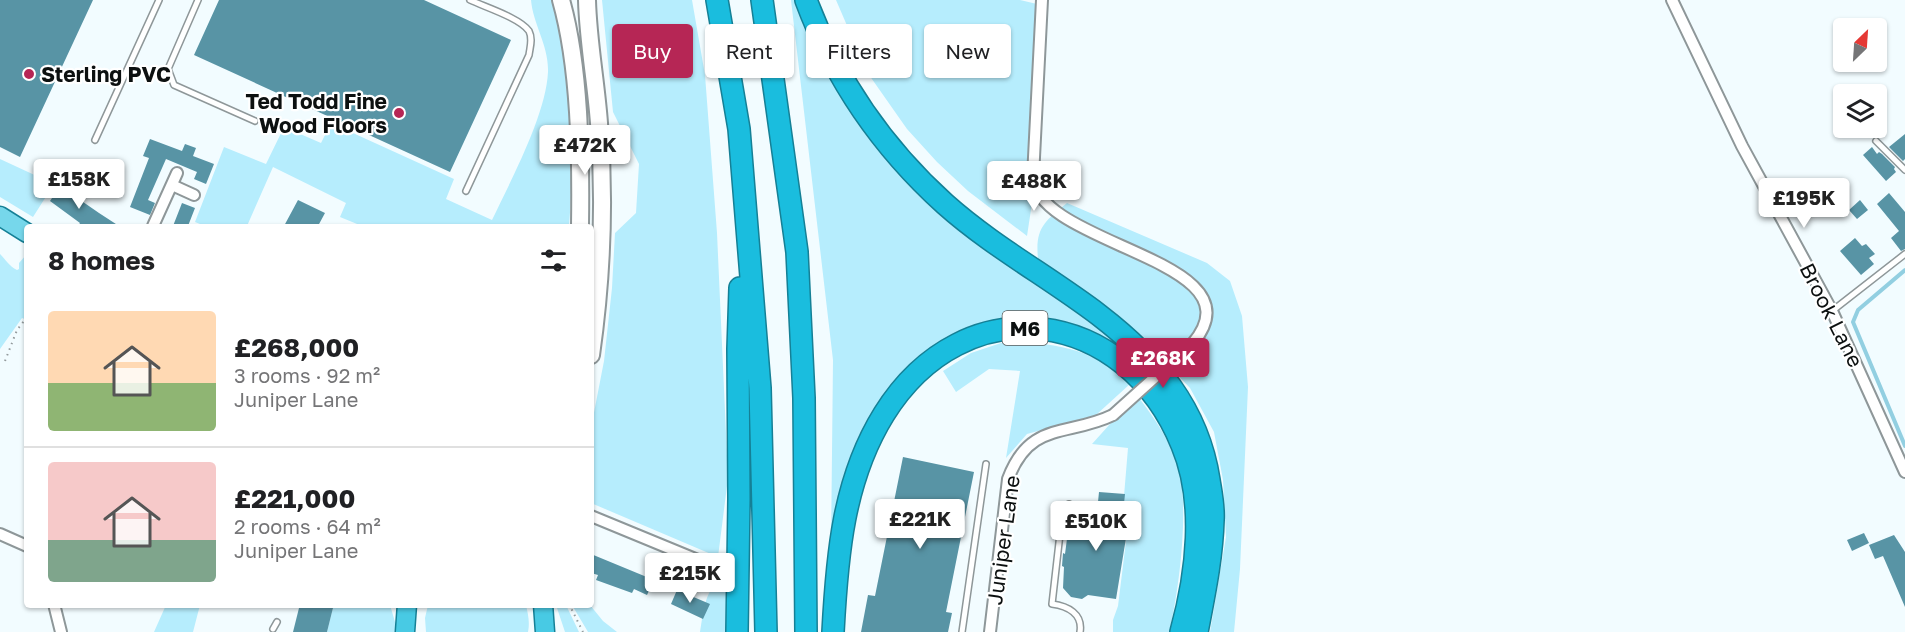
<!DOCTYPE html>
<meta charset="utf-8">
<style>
:root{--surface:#fff;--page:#f6f6f6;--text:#202124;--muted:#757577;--line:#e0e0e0;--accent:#b62655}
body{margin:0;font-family:"Golos Text",sans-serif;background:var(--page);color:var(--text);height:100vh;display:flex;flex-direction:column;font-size:22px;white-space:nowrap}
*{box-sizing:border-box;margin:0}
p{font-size:20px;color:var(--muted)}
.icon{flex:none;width:33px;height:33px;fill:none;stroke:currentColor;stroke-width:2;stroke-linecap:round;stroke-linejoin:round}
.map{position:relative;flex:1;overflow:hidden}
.panel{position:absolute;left:24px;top:224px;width:570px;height:384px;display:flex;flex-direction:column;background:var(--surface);border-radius:6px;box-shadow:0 2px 4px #0004}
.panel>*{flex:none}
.banner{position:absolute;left:612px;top:24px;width:570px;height:54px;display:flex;gap:12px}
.needle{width:39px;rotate:25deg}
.tools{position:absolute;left:1833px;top:18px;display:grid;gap:12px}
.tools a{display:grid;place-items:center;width:54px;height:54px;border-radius:6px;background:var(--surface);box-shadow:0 2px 4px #0004;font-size:30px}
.price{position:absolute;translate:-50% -51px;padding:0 14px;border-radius:6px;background:#fff;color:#222;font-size:20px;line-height:39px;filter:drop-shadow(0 2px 3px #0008)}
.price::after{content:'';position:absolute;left:50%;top:36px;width:18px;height:14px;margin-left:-9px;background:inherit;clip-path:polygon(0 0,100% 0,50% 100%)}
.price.current{background:var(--accent);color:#fff}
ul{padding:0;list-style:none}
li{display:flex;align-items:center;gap:18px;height:150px;padding:0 24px}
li+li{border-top:2px solid var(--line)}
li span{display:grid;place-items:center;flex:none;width:168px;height:120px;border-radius:6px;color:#555}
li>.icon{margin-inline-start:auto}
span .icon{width:72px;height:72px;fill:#fffc;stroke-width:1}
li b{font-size:26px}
h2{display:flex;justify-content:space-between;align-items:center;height:72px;padding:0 24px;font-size:26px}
.tag{padding:0 21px;border-radius:6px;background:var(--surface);box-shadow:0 2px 4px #0004;font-size:21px;line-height:54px}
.tag.current{background:var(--accent);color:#fff}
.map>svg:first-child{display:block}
.green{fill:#b6edfd}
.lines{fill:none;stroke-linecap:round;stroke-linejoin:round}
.stream{stroke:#92cfe1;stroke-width:4}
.building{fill:#5894a5}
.service-casing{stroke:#8e9799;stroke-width:8}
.minor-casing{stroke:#8e9799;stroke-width:14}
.secondary-casing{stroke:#8e9799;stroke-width:20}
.primary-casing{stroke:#158096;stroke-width:21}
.trunk-casing{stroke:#158096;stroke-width:21}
.motorway-casing{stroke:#158096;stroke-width:24}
.path{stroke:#949b9d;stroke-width:2;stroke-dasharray:1.5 4.5;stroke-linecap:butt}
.service{stroke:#fff;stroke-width:5}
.minor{stroke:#fff;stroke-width:10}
.secondary{stroke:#fff;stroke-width:16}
.primary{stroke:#76d7eb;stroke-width:18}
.trunk{stroke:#48cae4;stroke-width:18}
.motorway{stroke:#1abdde;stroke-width:21}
.minor-bridge-casing{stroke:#8e9799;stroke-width:14;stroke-linecap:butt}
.minor-bridge{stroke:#fff;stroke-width:10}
.poi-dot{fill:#b62655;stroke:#fff;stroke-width:2}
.labels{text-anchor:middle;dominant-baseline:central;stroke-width:4.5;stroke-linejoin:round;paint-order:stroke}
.shield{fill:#fff;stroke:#555858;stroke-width:1.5}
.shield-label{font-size:20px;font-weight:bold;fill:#0c1010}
.poi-label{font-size:21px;font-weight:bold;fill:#0c1010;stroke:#fff;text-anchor:start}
.street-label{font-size:21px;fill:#0c1010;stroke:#fff}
</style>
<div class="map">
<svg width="1905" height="632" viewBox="0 0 1905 632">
<rect width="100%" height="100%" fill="#f2fcff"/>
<path class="green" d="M531,0H551C558,14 559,30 562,45C571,103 574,168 569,226H362L340,217L346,203L273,167L247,226H205L195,222L224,147L266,164L284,127L321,143L331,123L454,179L446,199L492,220C511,180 546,115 548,72C549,46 533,24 531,0Z
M602,0H692L705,75L717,233L728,478L718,557L591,503V428L604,361L612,288L615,233L636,213L639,164L613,112Z
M791,0H797L857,117L1043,288L1101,329L1131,360L1091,334L1065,324L1027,320L893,387L831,546L833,360Z
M836,0H1020L1037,4L1032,203L1027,236L968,191L937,162L907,129L867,72Z
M0,159L54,184L33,217L0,197Z
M1067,203L1207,263L1230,281L1242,316L1248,387L1240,569L1234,632H1210L1226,537L1223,480L1214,432L1190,388L1135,331L1038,259C1035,228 1044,222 1067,203Z
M0,254C6,260 9,266 17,270L19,269V263L27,254V320L22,318L0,349Z
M1007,341C1053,343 1096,348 1130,384L1096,415L1027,434L1006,458L1020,371L989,369L956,392L943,371L971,353Z
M1139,398C1156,420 1170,441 1178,466C1190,503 1179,594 1169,632H1113V620L1118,606L1127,533L1121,532L1128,448L1092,444L1110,424Z
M719,582L728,592L727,632H700C703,616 704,591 719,582Z
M334,604L390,605L398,632H327Z
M166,605H200L193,632H154Z
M428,605H526C528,614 530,622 528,632H426L425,618Z
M556,605H566L579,632H565Z
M572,605H590L603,621L617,632H588Z"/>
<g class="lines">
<path class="stream" d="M1905,270L1858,310L1853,322L1905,446"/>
</g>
<path class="building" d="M0,0H93L20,157L0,147Z
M219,0H424L511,40L450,172L194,55Z
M1905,134V159L1903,161L1889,147Z
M150,139L182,151L185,144L196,148L193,156L214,164L206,184L194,179L197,172L166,159L148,200L155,203L150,215L130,207L149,158L143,156Z
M1872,147L1877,154L1879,152L1882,154L1895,167L1894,169L1896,172L1886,181L1863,155Z
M60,186L99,213L119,226H78L80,223L50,201Z
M1889,193L1905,212V249L1901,251L1891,238L1899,231L1877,204Z
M298,200L325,213L318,226H284Z
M1860,200L1868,210L1857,219L1849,210Z
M182,203L195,208L188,226H173Z
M1855,238L1862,246L1866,244L1875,254L1869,258L1874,264L1861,275L1840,251Z
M903,457L974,472L946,612L952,613L948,632H861L868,595L875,596Z
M1099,492L1125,494L1121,532H1127L1116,599L1088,595L1082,599L1071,597L1063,588L1064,567L1062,566L1063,553L1065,554L1068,531L1078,522H1096Z
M1864,533L1869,543L1852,551L1847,540Z
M1894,535L1905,552V607L1883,556L1875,559L1869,545Z
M591,554L654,580L647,595L634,589L632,593L596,580L598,575L591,573Z
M677,590L710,604L703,619L671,604Z
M300,604H334L327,632H293Z"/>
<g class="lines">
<defs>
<path id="service" d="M198,0L168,69L174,85L255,121
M95,140L159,0
M1876,141L1905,170
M466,191L529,55C530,47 533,39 529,31C520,18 485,7 470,0
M1832,311L1905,254
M1069,504L1066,517L1061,525L1052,604C1068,606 1083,614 1080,632
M273,629L277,622
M962,632L986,464"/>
<path id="minor" d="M1042,0L1033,177C1038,247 1263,259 1193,343
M1672,0L1742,146L1832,311L1905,472
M172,185L194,195
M153,226L177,173
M591,516L710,565
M0,534L27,546
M54,604L61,632
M990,632L1008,479C1030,420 1068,437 1113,415"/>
<path id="secondary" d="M561,0C580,67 581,156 580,226
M587,0C588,41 596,82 599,123C605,200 602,278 591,355"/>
<path id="primary" d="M0,216L27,233"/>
<path id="trunk" d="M543,604L545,632
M405,632L407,604"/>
<path id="motorway" d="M717,0L739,129L760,388L766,632
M762,0L797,252L804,398L806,632
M806,0C835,78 883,148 945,204C992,246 1049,277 1099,315C1155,358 1198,408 1209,480C1211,493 1214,507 1213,520C1212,558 1204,595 1197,632
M737,632L739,499L738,349L740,288
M833,632C837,556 843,480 884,414C965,284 1126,307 1182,445C1206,502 1197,574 1181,632"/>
</defs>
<use href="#service" class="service-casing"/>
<use href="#minor" class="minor-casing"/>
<use href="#secondary" class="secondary-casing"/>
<use href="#primary" class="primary-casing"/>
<use href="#trunk" class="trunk-casing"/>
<use href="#motorway" class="motorway-casing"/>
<path class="path" d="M5,361L17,330L27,317
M569,604L583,632"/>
<use href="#service" class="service"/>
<use href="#minor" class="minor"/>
<use href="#secondary" class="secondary"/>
<use href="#primary" class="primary"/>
<use href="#trunk" class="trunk"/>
<use href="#motorway" class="motorway"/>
<defs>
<path id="minor-bridge" d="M1113,415L1193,343"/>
</defs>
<use href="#minor-bridge" class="minor-bridge-casing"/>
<use href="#minor-bridge" class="minor-bridge"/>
</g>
<g class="poi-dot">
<circle cx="29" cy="74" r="6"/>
<circle cx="399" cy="113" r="6"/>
</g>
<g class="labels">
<rect class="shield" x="1002.5" y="311" width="45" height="34" rx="4.5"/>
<g class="shield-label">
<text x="1025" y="328">M6</text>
</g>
<g class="poi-label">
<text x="41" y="74">Sterling PVC</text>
<text x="387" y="101" text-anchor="end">Ted Todd Fine<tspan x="387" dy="24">Wood Floors</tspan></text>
</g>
<g class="street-label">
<text transform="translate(1832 315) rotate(63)">Brook Lane</text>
<text transform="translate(1003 540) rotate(-82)">Juniper Lane</text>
</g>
</g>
</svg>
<div class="tools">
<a><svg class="needle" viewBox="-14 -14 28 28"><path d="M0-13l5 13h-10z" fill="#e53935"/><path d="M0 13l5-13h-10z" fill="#757577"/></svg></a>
<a><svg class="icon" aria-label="layers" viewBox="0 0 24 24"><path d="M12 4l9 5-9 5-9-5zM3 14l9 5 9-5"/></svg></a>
</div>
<b class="price" style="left:585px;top:176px">£472K</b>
<b class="price" style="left:79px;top:210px">£158K</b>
<b class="price" style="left:1034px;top:212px">£488K</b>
<b class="price" style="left:1804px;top:229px">£195K</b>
<b class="price current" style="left:1163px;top:389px">£268K</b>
<b class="price" style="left:920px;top:550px">£221K</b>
<b class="price" style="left:1096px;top:552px">£510K</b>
<b class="price" style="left:690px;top:604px">£215K</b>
<div class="banner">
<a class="tag current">Buy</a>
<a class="tag">Rent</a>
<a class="tag">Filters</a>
<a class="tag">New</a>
</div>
<section class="panel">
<h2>8 homes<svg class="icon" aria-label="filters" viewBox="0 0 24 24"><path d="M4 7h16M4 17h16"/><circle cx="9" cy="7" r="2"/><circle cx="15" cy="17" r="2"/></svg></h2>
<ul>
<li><span style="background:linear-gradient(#ffd9b3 60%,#8fb573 0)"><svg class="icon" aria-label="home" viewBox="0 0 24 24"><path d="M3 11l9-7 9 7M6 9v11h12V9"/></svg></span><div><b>£268,000</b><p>3 rooms · 92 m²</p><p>Juniper Lane</p></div></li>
<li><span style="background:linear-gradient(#f6c9c9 65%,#7fa58c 0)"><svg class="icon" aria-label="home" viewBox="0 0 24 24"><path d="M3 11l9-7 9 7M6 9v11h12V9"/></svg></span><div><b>£221,000</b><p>2 rooms · 64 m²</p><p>Juniper Lane</p></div></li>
</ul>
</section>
</div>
